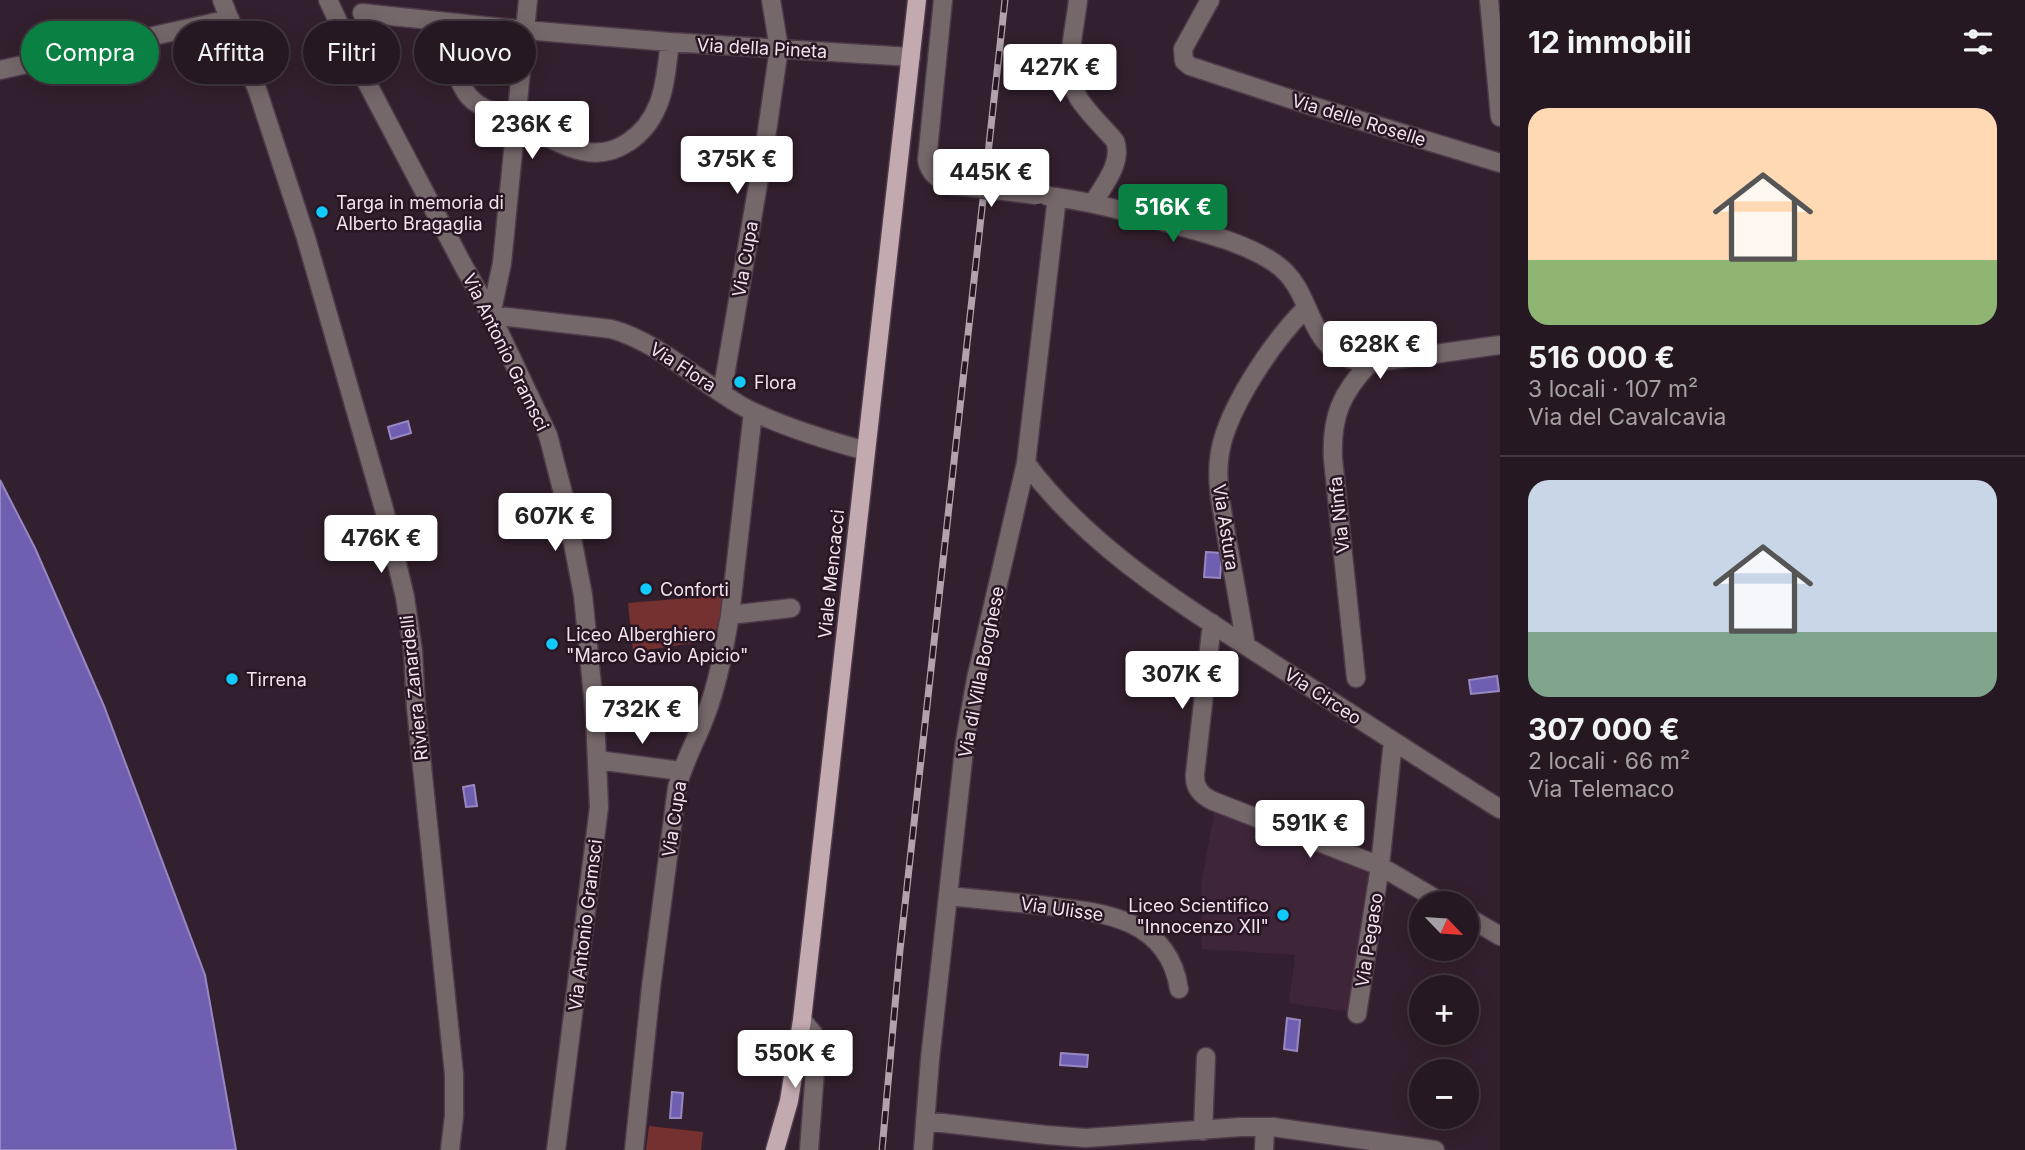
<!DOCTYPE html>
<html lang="it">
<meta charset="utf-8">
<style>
:root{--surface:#261822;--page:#32252f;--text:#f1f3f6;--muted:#a4a0a5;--line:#423740;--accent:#0b8043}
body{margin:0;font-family:Inter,sans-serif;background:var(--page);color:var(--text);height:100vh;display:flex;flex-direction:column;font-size:26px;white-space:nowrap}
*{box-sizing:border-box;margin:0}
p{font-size:23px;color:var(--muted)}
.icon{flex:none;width:38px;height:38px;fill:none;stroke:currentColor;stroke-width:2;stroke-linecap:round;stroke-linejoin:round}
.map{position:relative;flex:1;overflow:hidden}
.panel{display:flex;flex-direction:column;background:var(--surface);width:525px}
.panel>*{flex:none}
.top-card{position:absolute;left:21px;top:21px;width:665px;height:63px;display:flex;gap:14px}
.needle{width:46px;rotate:115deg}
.buttons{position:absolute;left:1409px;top:891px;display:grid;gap:14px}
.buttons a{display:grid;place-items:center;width:70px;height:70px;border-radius:50%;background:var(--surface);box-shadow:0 4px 18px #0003,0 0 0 2px var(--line);font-size:35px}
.price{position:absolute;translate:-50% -60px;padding:0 16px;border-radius:7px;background:#fff;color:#222;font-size:23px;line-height:46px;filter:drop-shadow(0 2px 4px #0008)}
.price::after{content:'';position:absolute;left:50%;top:42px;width:21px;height:16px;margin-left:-10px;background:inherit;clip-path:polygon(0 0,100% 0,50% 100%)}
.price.current{background:var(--accent);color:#fff}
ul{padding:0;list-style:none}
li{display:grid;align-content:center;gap:14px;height:371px;padding:0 28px}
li+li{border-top:2px solid var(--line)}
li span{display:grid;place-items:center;height:217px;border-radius:21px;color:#555}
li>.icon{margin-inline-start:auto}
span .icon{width:126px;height:126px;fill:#fffc;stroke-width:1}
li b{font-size:30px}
h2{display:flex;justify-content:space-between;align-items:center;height:84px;padding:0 28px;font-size:30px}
.chip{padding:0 24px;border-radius:32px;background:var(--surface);box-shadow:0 4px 18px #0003,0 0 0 2px var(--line);font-size:24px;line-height:63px}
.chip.current{background:var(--accent);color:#fff}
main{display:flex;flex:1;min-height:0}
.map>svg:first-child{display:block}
.built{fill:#3e2538}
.green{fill:#753030}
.water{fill:#705fb0;stroke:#9787c2;stroke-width:2}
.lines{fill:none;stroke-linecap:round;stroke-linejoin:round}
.minor-casing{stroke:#4e3b49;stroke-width:21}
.major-casing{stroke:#4e3b49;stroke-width:21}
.minor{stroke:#75686b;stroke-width:18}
.major{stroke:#c3a9b0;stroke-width:18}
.rail-casing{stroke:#b1a2ac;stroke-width:7}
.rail{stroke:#291624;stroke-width:4.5;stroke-dasharray:13;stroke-linecap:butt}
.minor-bridge-casing{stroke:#4e3b49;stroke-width:21;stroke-linecap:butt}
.minor-bridge{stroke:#75686b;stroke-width:18}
.poi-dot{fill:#10cafa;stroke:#291624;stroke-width:2.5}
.labels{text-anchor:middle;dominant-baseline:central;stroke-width:5;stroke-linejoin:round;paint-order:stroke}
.street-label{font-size:18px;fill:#f1e4ed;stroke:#291624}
.poi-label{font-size:18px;fill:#f1e4ed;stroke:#291624;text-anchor:start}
</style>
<main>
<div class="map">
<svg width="1500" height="1150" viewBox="0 0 1500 1150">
<rect width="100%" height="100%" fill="#33202e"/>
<path class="built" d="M1215,808L1372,868L1350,1012L1289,1003L1295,955L1202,949V880Z"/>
<path class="green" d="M725,595L714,640L633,652L628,603Z
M649,1126L703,1132L701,1150H646Z"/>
<path class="water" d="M408,421L411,433L391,439L388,427Z
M0,480L35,548L104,706L205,975L236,1150H0Z
M1206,552L1222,553L1220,578L1204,577Z
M1497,676L1499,691L1471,694L1469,680Z
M474,785L477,806L466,807L463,787Z
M1287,1018L1300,1020L1297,1051L1284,1049Z
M1061,1053L1088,1055L1087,1067L1060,1065Z
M672,1092L683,1093L681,1118H670Z"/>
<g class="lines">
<defs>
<path id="minor" d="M222,0L258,92L306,238L384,509L405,597L413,651L416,708L454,1074V1116L450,1150
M328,0L366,81L463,265L491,315L548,435L564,497L583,595L595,716L599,807L556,1150
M528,0L502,263L491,315L611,329C656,341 699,381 740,405C776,425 826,440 866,451
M943,0L927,160C929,173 938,180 951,185
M1078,0C1075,30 1062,71 1079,99C1089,114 1103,127 1115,141C1123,162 1104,185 1093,203
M1210,0L1183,49L1184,61L1190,66L1306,104L1500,163
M1489,0L1500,117
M362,13L524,30L670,42L911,57
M456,23C455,43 452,67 462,86C474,110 497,112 519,122C540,132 559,146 582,151C616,159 646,135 658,105C666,86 667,63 670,42
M0,70L230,19
M1047,196C1090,201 1131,212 1172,224C1207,234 1246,243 1276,264C1319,294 1302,357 1370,363L1500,345
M722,393L766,138L779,48L771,0
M1026,463C1089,548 1180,603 1268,660C1345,710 1422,760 1500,809
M730,615L791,608
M1212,623L1195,774C1194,788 1201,795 1213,801L1380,866L1443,903
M1246,646C1240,611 1234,575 1227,540C1223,513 1216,487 1219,460C1223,413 1273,341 1306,308
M1356,678L1333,459C1331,417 1341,393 1370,363
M597,760L681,771
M948,896C978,899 1009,902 1040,905C1099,912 1168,916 1179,989
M1466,916L1500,936
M1357,1014L1380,866L1393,741
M802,1020L813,1033L817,1044L809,1150
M925,1121L1046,1135L1086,1138L1241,1127H1273L1435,1150
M1203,1131L1206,1057
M634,1150L651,987L677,788C683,763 696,741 705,717C718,684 724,649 730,615L753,412
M923,1150L930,1059L965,741L976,679L1026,463L1057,197
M1264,1150L1265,1127"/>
<path id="major" d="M775,1150L789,1101L802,1020L917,0"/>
</defs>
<use href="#minor" class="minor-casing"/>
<use href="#major" class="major-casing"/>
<use href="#minor" class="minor"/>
<use href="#major" class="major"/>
<defs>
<path id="rail" d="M882,1150L900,950L1005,0"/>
</defs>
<use href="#rail" class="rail-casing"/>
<use href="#rail" class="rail"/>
<defs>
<path id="minor-bridge" d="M951,185L1037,195"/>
</defs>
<use href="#minor-bridge" class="minor-bridge-casing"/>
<use href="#minor-bridge" class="minor-bridge"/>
</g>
<g class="poi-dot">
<circle cx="322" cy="212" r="7"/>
<circle cx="740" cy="382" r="7"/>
<circle cx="646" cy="589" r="7"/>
<circle cx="552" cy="644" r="7"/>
<circle cx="232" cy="679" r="7"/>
<circle cx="1283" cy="915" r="7"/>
</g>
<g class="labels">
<g class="street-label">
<text transform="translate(762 48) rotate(3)">Via della Pineta</text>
<text transform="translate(1359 120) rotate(17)">Via delle Roselle</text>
<text transform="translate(745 259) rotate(-80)">Via Cupa</text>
<text transform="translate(506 352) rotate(64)">Via Antonio Gramsci</text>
<text transform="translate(683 367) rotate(33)">Via Flora</text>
<text transform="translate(1339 515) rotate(-96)">Via Ninfa</text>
<text transform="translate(1226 527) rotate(81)">Via Astura</text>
<text transform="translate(831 574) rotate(-84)">Viale Mencacci</text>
<text transform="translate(981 672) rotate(-79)">Via di Villa Borghese</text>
<text transform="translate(414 688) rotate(-96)">Riviera Zanardelli</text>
<text transform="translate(1323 696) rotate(33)">Via Circeo</text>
<text transform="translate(674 819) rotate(-81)">Via Cupa</text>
<text transform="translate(1062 909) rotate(8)">Via Ulisse</text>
<text transform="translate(585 925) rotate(-83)">Via Antonio Gramsci</text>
<text transform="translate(1369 940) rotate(-81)">Via Pegaso</text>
</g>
<g class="poi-label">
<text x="336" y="202">Targa in memoria di<tspan x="336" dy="21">Alberto Bragaglia</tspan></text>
<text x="754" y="382">Flora</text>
<text x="660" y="589">Conforti</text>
<text x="566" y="634">Liceo Alberghiero<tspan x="566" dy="21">"Marco Gavio Apicio"</tspan></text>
<text x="246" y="679">Tirrena</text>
<text x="1269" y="905" text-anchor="end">Liceo Scientifico<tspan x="1269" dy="21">"Innocenzo XII"</tspan></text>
</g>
</g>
</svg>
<div class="buttons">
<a><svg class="needle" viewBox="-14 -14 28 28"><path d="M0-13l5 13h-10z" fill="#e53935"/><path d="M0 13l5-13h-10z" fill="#a4a0a5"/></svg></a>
<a>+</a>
<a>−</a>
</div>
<b class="price" style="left:1060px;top:104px">427K €</b>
<b class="price" style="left:532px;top:161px">236K €</b>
<b class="price" style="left:737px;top:196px">375K €</b>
<b class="price" style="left:991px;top:209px">445K €</b>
<b class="price current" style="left:1173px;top:244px">516K €</b>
<b class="price" style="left:1380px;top:381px">628K €</b>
<b class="price" style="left:555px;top:553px">607K €</b>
<b class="price" style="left:381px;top:575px">476K €</b>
<b class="price" style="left:1182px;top:711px">307K €</b>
<b class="price" style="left:642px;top:746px">732K €</b>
<b class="price" style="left:1310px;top:860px">591K €</b>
<b class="price" style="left:795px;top:1090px">550K €</b>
<div class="top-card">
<a class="chip current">Compra</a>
<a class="chip">Affitta</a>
<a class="chip">Filtri</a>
<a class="chip">Nuovo</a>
</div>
</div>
<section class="panel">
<h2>12 immobili<svg class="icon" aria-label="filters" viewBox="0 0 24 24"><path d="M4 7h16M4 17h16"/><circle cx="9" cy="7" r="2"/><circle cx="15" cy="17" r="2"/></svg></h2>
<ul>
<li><span style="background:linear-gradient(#ffd9b3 70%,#8fb573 0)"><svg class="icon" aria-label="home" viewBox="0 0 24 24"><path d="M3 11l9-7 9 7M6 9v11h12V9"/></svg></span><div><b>516 000 €</b><p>3 locali · 107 m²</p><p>Via del Cavalcavia</p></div></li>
<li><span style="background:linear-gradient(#c9d6e8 70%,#7fa58c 0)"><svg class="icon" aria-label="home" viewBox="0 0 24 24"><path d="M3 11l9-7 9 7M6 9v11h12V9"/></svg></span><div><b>307 000 €</b><p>2 locali · 66 m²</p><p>Via Telemaco</p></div></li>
</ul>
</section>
</main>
